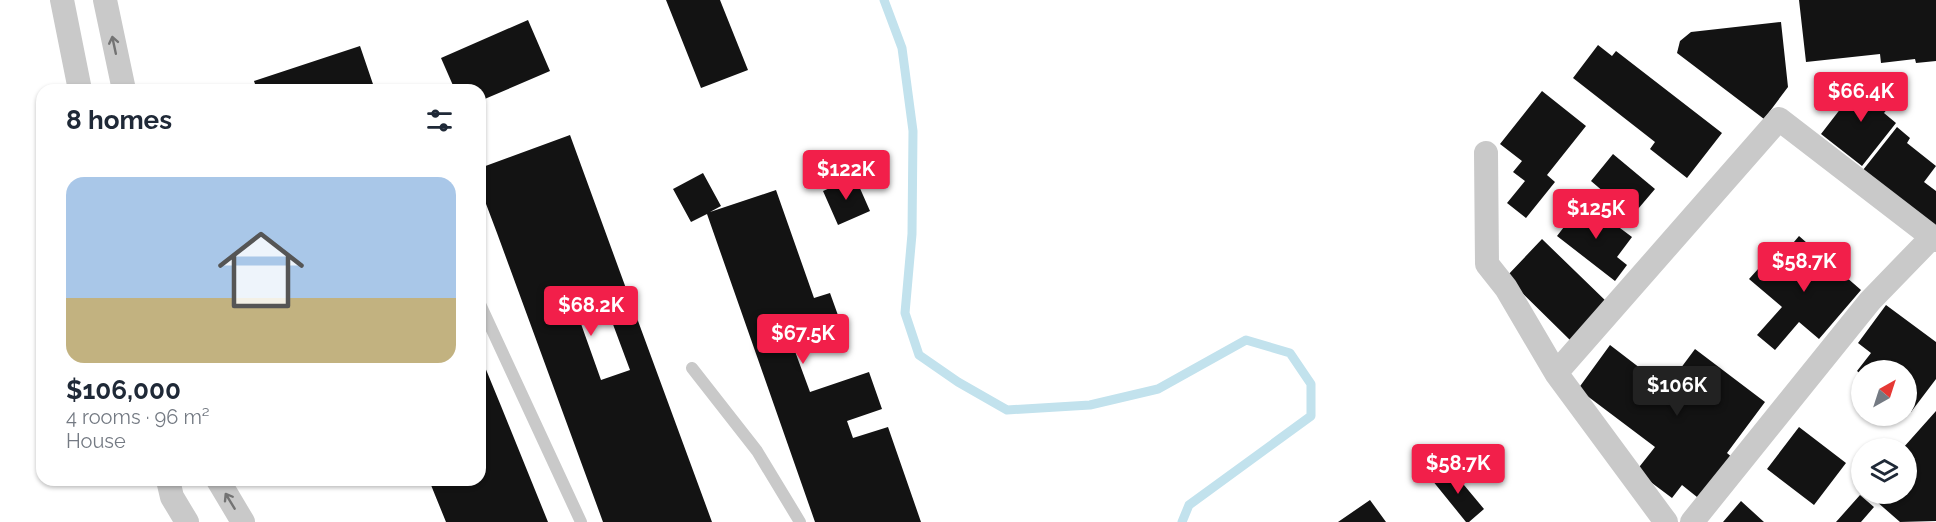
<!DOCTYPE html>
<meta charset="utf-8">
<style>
:root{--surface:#fff;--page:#f2f2f3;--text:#1f2937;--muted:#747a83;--line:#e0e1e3;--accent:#f21f4a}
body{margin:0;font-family:Raleway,sans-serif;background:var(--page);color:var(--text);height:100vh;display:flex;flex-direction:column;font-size:22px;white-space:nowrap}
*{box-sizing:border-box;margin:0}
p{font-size:20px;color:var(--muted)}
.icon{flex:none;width:33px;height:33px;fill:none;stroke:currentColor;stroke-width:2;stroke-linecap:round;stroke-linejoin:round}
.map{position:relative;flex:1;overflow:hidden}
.drawer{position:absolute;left:36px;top:84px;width:450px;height:402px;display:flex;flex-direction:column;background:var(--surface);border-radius:18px;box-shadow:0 2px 4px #0004}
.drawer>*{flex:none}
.needle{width:39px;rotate:39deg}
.buttons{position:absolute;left:1851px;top:360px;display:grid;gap:12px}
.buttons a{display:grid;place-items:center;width:66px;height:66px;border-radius:50%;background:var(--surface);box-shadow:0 2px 4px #0004;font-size:30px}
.price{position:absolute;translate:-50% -51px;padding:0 14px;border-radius:6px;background:var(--accent);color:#fff;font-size:20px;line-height:39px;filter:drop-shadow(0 2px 3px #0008)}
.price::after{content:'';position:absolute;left:50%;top:36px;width:18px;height:14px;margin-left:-9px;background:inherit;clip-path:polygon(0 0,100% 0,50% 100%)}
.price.selected{background:#222;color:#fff}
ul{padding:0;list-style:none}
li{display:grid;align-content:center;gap:12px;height:318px;padding:0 30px}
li+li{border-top:2px solid var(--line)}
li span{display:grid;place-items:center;height:186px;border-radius:18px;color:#555}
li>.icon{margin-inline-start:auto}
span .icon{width:108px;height:108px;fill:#fffc;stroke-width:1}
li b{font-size:26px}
h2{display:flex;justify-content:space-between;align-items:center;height:72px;padding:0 30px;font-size:26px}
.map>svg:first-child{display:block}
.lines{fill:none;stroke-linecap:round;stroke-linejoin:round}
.stream{stroke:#c2e2ed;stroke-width:9}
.building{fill:#131313;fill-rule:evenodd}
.lane{stroke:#c9c9c9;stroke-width:12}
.street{stroke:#c9c9c9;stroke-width:24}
.oneway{stroke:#737373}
</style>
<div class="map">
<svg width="1936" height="522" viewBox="0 0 1936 522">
<rect width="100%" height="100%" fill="#fff"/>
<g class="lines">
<path class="stream" d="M884,0L902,48L913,131L912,234L905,313L919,355L958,382L1007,410L1090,405L1158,389L1246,340L1290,353L1311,384V416L1189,505L1182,522"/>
</g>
<path class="building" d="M666,0H720L748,70L701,88Z
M1799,0H1936V61L1916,63L1915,59L1881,63L1880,54L1806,62Z
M528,20L550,71L480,101V90H455L441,58Z
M1781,22L1788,87L1764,119L1677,53L1680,41L1691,32Z
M1598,45L1612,56L1616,51L1722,133L1687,178L1650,149L1655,142L1573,78Z
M360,46L375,90H257L254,81Z
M1865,77L1893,102L1884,113L1896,123L1862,166L1821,134Z
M1542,91L1586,126L1547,175L1555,182L1526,218L1507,203L1525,181L1513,172L1522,161L1500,144Z
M1897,127L1910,138L1907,143L1936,166L1924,182L1936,191V227L1863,170Z
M570,135L620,272L712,522H603L497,233L480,188V168ZM608,311L630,370L601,380L580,321Z
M1613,154L1655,189L1632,216L1591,181Z
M703,173L721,206L710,212L776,190L814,298L830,293L839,318L789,335L810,392L869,372L882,409L847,421L853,438L888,427L921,522H815L707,214L691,222L673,189Z
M855,177L870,211L838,225L823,191Z
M1584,201L1632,237L1617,257L1627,265L1615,281L1557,236Z
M1799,236L1861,290L1819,339L1799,322L1775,350L1757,335L1782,307L1749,279L1759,268L1767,274Z
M1542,239L1609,304L1572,342L1506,277Z
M1886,305L1936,342V379L1911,412L1906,409V370H1862V375L1857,371L1871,353L1858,343Z
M1610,345L1666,388L1695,349L1765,402L1727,453L1734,459L1702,501L1682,485L1672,498L1636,471L1655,447L1578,389Z
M480,355L501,406L548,522H446L435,495L429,480H480Z
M1936,411V521L1900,522L1868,494H1906V448H1903Z
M1799,427L1846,463L1814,505L1767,469Z
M1449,467L1484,509L1469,522H1466L1432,480Z
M1860,495L1874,507L1861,522H1836Z
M1370,500L1386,522H1338Z
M1741,501L1764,522H1723Z"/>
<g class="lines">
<path class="lane" d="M480,304L581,522
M692,368L757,451L800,522"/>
<path class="street" d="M62,0L80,90
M105,0L124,90
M1486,153L1487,264L1506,288L1556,373L1666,522
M1556,373L1779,119L1936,240
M168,480L172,497L187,522
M218,480L243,522
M1692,522L1870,301L1932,237"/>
</g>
<defs><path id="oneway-shaft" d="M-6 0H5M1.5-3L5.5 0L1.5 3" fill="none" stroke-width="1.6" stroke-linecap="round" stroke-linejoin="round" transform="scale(1.5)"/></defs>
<g class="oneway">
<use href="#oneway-shaft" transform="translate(114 45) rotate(-102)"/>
<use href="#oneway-shaft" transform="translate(230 501) rotate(-121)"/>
</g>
</svg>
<div class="buttons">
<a><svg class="needle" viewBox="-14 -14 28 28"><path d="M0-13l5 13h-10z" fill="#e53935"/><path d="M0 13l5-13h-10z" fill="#747a83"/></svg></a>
<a><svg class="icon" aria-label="layers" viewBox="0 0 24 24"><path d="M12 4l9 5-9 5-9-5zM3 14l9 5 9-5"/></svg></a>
</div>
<b class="price" style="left:1861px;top:123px">$66.4K</b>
<b class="price" style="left:846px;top:201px">$122K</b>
<b class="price" style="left:1596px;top:240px">$125K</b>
<b class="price" style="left:1804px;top:293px">$58.7K</b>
<b class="price" style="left:591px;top:337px">$68.2K</b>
<b class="price" style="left:803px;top:365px">$67.5K</b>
<b class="price selected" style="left:1677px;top:417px">$106K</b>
<b class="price" style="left:1458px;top:495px">$58.7K</b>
<section class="drawer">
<h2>8 homes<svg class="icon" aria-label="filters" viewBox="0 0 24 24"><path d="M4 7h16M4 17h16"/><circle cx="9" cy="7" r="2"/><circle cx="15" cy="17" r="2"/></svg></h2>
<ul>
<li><span style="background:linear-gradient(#a9c7e8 65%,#c2b280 0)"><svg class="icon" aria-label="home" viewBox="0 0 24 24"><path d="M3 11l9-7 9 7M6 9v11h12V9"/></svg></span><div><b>$106,000</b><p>4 rooms · 96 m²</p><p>House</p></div></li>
</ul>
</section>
</div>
